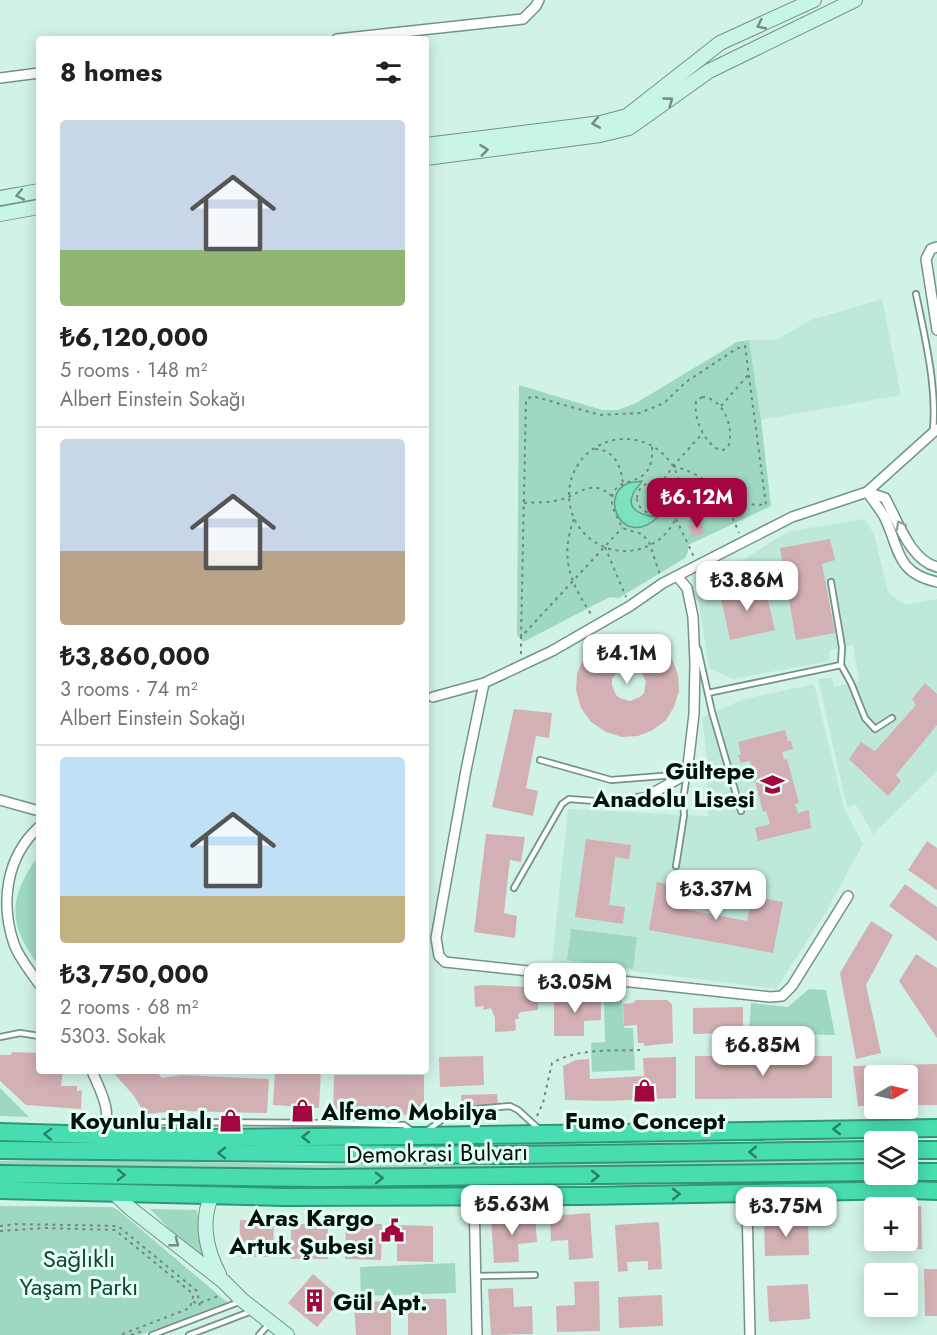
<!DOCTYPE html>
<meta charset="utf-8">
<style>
:root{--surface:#fff;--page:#f2f2f2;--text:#202124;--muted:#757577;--line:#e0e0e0;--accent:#a2053f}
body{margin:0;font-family:Jost,sans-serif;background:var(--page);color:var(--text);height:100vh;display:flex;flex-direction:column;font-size:22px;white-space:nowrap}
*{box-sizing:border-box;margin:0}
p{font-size:20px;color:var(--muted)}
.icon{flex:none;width:33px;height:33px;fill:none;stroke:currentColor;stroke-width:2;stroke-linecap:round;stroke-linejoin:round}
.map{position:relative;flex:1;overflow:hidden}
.drawer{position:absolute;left:36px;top:36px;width:393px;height:1038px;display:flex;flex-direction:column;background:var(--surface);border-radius:6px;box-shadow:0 3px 15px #0003}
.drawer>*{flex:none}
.needle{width:39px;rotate:81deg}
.fabs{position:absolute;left:864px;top:1065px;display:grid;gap:12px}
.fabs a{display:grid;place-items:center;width:54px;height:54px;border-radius:6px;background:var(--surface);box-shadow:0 3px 15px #0003;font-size:30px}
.price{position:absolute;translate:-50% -51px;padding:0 14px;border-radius:12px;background:#fff;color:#222;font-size:20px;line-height:39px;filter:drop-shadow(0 2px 3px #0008)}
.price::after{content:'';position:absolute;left:50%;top:36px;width:18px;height:14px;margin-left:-9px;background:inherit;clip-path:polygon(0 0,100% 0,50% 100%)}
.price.active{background:var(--accent);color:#fff}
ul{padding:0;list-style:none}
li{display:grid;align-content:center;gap:12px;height:318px;padding:0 24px}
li+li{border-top:2px solid var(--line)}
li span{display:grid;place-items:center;height:186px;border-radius:6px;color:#555}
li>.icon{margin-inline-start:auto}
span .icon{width:108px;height:108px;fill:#fffc;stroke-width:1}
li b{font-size:26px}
h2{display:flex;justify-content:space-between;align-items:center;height:72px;padding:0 24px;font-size:26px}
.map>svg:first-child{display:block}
.built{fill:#bee9d8}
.green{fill:#9ed8c1}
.water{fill:#7ce1bd;stroke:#58a388;stroke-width:1.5}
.building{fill:#d3b0b4;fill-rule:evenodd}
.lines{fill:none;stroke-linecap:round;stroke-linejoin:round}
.lane-casing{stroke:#749387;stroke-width:8}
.street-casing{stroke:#749387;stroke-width:12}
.secondary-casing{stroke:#749387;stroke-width:16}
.highway-casing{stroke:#309677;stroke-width:20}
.path{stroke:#70887e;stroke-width:2;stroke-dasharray:3 4.5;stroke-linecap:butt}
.lane{stroke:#fff;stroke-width:4.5}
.street{stroke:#fff;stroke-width:9}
.secondary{stroke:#c8f5e7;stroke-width:14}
.highway{stroke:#47ddb0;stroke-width:16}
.oneway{stroke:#708e85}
.oneway2{stroke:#9ba09e}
.oneway3{stroke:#298167}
.labels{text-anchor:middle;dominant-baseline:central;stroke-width:6;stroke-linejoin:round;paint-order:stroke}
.poi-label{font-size:24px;font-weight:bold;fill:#05110d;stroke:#e3fff3;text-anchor:end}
.street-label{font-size:24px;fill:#05110d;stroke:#e3fff3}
.park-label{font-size:24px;fill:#164335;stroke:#e3fff3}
</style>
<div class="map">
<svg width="937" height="1335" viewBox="0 0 937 1335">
<rect width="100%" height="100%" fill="#d1f3e5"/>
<path class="built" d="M882,299L901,395L761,420L749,340H776L811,320Z
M864,519L874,534L888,592L905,605L937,599V771L873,834L856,805L847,807L818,679L832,678L834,687L859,681L853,645L830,650L829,661L733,679L709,668L697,591L702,583L736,565L774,540L791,531Z
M814,684L844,808L863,844L826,912L776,989L552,961L568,809L708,816L707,759L702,717L744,699Z"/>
<path class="green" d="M749,340L761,420L771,506L688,545V552L685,558L619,598L610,597L523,642L517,635L519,385L602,410H618L636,403L737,342Z
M39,855V966C7,923 8,898 39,855Z
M571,929L637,937L633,969L567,960Z
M809,989L826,990L835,1035L749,1033L751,1003L788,1007Z
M622,1000L624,1028H633L635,1070L592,1072L591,1043L605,1042L604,1001Z
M0,1088L29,1117L0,1116Z
M874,1157V1165L534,1170L0,1171V1161L85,1159L309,1165Z
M0,1206L112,1207L118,1210L227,1302L140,1335H0Z
M150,1209L197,1210L201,1241L206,1258L189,1249Z
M455,1263L456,1293L361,1296L360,1267Z"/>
<path class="water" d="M642,481C640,485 635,489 633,494C625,512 646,516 658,517C623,550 598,496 628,483C632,482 638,482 642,481Z"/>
<path class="building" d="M701,521L705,533L693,537L688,526Z
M830,539L835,560L822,564L835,633L796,640L780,548Z
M764,584L775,630L730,640L720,594Z
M631,634L648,638L662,647L672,659L678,675L679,691L674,707L666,720L653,730L638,736L622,737L606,732L591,722L581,708L576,690L577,673L585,656L597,643L613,636ZM630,666L641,671L646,682L644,693L640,697L630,701L620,698L616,695L612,685V679L619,670Z
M925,683L937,694V725L896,775L901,781L888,796L849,759L861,742L875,751L916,705L912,699Z
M514,709L552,713L549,738L536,736L526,788L538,791L533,816L492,807Z
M785,730L788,741H791L793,749L782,752L784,760L787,759L799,803L795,804L798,813L809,810L811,828L758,841L755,828L770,824L766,811L763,812L750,761L741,763L738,755H741L738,742Z
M486,834L525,837L521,862L510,860L504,913L517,916L515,938L474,932Z
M586,839L631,845L629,859L615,857L609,905L625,907L623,924L575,917Z
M927,841L937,848V890L908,870Z
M657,882L687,888L684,909L747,921L752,896L783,902L773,953L649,930Z
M905,884L937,907V941L889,906Z
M871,921L893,935L866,985L881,1053L856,1059L840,973Z
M916,954L937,968V1038L899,981Z
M485,985L527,987V989L538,990V1010L521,1012L518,1014L519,1019H515L516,1029L514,1031L495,1032V1018L491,1008L483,1010L484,1006L475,1007L474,986Z
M590,994V997H601V1020L584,1021V1036H554V998L560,1000L565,996Z
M636,1000H667L672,1004L673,1043L644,1046V1043H638L637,1025L624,1026L623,1004L633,1003Z
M743,1007V1033L693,1034V1008Z
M13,1052L39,1053V1071H63L61,1086H77V1091L82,1090L81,1109L26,1105L0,1081V1055H10Z
M483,1056L484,1085L440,1087L439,1057Z
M695,1056H832V1098L695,1099Z
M676,1057V1098L608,1101L565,1100L563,1066L576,1060L589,1059L590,1079L644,1076L643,1058Z
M937,1064V1105H908V1076H874V1106H858L853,1066Z
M112,1071H156L162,1078L181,1075L269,1079L267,1113L179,1111L145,1114L134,1096Z
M275,1071H321L319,1108L273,1105Z
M334,1075H424V1115L333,1114Z
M497,1094L499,1120L463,1122L461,1095Z
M908,1206H921L922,1249L884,1250V1240H908Z
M590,1213L593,1258L569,1260L568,1240L551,1241L550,1216Z
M535,1214L537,1242L518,1244L519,1262L494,1263L491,1217Z
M808,1219L809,1255L765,1256L764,1220Z
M240,1220L274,1221L273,1257H239Z
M659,1222L662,1269L648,1270V1261L627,1262L628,1271L618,1272L615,1225Z
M346,1223L382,1224L381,1260L345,1259Z
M291,1224H328V1259H291Z
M397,1225L433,1226V1262L397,1261Z
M924,1269H937V1316H925Z
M313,1274L342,1299L317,1327L288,1303Z
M599,1281L600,1331L557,1332L556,1306L575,1305L574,1282Z
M808,1284L810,1319L769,1322L767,1286Z
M513,1288L514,1307L532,1306L533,1334L491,1335L488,1289Z
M662,1295L663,1326L619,1328L618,1297Z
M408,1299H446L447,1335H408Z
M391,1301V1335H356L354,1302Z"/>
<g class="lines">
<defs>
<path id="lane" d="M916,294C925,338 937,386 933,431
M831,582L842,647L841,665L851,683L865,718L875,729L892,718
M698,649L712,712L741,811
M708,693L841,665
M540,760L611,780L687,774L683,800L684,815L676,866
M514,888L562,804L569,799L608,802L649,795
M0,1037L20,1033L39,1036
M108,1120L142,1122L328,1123L404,1125L412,1131
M428,1130L454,1111L510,1106L518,1110L540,1130
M475,1276L535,1275
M152,1335L239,1302
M189,1335L252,1311
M259,1335L269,1324"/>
<path id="street" d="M337,39L523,19L536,6L539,0
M0,78L39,73
M937,247L931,249L926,259L937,330
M937,567C910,560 898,521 885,498L867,492C873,500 879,508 884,516C900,548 895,573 937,582
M484,683L466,770L436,938L439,956L445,962L770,997L782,996L792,986L848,896
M433,697L484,683L552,651L630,606L663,583L792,517L867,492L937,429
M649,795L687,774L694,714L695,663L693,617L687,588L677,576
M0,800L39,811
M39,827C6,857 0,903 14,944C19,958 31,972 39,984
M92,1071C102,1095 113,1111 102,1137
M474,1196L477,1335
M747,1203L750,1335"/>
<path id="secondary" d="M426,145L601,123L627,116L720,43L814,0
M426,158L600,135L629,128L709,71L855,0
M0,198L39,191
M0,214L39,207
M114,1193L131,1209L223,1281L242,1300L287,1335
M212,1195C200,1221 206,1250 219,1274"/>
<path id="highway" d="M0,1132L199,1138L419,1136L937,1128
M0,1150L502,1155L874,1150
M908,1150H937
M908,1172H937
M0,1174L325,1178L874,1172
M0,1190L284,1197L584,1196L910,1190L937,1191"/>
</defs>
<use href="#lane" class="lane-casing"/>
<use href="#street" class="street-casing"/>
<use href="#secondary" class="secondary-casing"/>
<use href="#highway" class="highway-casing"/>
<path class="path" d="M702,397C724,398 735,429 728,447L723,450L715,448C702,436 694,420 696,401Z
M721,406L749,374
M569 495a56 56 0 1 1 112 0a56 56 0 1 1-112 0Z
M652,447C655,495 611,470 612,502C613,512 619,519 622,528L642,534L649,542L660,575
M595,449C615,450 621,466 623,484
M673,466C713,477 724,496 739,533
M637 498a15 15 0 1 1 30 0a15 15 0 1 1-30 0Z
M660,485L673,466L703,433
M524,503C536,502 551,503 563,499C583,492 592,479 612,496
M574,519C559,559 571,584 593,617
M676,519L694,557
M605,547L626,597
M521,637L526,400L532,396L600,415L640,413L664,403L686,382L736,349L745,346L766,505L667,501
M521,654V637L622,528
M537,1116L543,1103L552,1063C579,1048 610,1051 640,1050
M0,1226L18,1224L118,1226L197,1291L200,1307
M0,1231L44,1228L115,1230L192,1293L193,1297L190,1308L120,1335
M193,1302L200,1303L221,1295
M131,1335L145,1330"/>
<use href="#lane" class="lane"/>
<use href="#street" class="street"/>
<use href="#secondary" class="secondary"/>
<use href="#highway" class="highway"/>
</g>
<defs><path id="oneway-chevron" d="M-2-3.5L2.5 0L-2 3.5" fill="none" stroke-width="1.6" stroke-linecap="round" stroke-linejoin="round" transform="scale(1.5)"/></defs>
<g class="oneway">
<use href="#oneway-chevron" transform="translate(761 25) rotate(155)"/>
<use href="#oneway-chevron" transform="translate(669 101) rotate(-36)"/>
<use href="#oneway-chevron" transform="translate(596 123) rotate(170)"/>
<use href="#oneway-chevron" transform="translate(484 150) rotate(-7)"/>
<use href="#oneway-chevron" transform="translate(20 195) rotate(169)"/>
<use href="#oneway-chevron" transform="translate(175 1243) rotate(38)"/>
</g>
<use class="oneway2" href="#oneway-chevron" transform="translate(900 525) rotate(-118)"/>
<g class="oneway3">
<use href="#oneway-chevron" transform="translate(837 1129) rotate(180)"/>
<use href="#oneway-chevron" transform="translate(48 1134) rotate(-178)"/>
<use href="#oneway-chevron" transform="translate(306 1137) rotate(180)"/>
<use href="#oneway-chevron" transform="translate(753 1152) rotate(180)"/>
<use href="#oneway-chevron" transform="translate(222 1153) rotate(-179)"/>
<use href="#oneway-chevron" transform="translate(121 1175) rotate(2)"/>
<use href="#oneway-chevron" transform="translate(595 1176)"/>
<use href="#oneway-chevron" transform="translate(379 1178) rotate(-1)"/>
<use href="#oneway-chevron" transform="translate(676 1194) rotate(-1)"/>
</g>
<defs>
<symbol id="school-bare" viewBox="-9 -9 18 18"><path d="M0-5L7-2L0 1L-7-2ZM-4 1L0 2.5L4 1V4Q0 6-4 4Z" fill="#a2053f" stroke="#e3fff3" stroke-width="2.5" paint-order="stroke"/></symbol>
<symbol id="shop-bare" viewBox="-9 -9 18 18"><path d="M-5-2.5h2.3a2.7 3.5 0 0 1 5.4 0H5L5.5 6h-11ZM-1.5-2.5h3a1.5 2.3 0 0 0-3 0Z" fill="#a2053f" stroke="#e3fff3" stroke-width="2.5" paint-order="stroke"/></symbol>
<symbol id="civic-bare" viewBox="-9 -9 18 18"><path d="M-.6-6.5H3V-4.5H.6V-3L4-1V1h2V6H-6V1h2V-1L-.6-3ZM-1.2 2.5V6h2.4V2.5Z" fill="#a2053f" stroke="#e3fff3" stroke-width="2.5" paint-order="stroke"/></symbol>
<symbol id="building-bare" viewBox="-9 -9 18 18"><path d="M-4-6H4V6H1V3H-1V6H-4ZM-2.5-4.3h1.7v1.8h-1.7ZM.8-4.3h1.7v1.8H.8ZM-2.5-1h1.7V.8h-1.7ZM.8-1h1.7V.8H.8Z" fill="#a2053f" stroke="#e3fff3" stroke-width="2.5" paint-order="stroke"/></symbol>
</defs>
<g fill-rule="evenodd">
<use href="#school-bare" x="756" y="768" width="33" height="33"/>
<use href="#shop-bare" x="628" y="1074" width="33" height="33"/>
<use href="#shop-bare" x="286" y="1094" width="33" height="33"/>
<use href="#shop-bare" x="214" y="1104" width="33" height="33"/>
<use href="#civic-bare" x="376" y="1214" width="33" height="33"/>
<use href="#building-bare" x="298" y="1284" width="33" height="33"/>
</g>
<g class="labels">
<g class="poi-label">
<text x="755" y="770">Gültepe<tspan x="755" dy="28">Anadolu Lisesi</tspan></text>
<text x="321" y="1111" text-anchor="start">Alfemo Mobilya</text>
<text x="212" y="1120">Koyunlu Halı</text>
<text x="645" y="1120" text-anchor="middle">Fumo Concept</text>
<text x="374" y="1217">Aras Kargo<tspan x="374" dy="28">Artuk Şubesi</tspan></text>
<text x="333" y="1301" text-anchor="start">Gül Apt.</text>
</g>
<g class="street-label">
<text transform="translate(437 1153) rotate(-1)">Demokrasi Bulvarı</text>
</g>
<g class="park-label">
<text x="79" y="1258">Sağlıklı<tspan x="79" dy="28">Yaşam Parkı</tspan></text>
</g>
</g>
</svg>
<div class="fabs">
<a><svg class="needle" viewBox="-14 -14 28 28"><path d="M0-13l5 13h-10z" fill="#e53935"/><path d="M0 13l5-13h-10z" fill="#757577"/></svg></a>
<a><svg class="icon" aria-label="layers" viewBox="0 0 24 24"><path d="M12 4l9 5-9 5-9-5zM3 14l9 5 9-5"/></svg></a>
<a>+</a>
<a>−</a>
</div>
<b class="price active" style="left:697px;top:529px">₺6.12M</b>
<b class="price" style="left:747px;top:612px">₺3.86M</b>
<b class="price" style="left:627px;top:685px">₺4.1M</b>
<b class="price" style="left:716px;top:921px">₺3.37M</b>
<b class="price" style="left:575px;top:1014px">₺3.05M</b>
<b class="price" style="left:763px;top:1077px">₺6.85M</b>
<b class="price" style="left:512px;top:1236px">₺5.63M</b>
<b class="price" style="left:786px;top:1238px">₺3.75M</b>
<section class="drawer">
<h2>8 homes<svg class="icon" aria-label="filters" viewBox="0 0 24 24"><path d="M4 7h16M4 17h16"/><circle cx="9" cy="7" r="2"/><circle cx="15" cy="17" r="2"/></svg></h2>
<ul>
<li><span style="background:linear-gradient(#c9d6e8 70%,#8fb573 0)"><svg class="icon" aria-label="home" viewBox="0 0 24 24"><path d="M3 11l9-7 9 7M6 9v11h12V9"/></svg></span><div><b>₺6,120,000</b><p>5 rooms · 148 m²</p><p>Albert Einstein Sokağı</p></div></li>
<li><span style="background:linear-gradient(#c9d6e8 60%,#b9a48a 0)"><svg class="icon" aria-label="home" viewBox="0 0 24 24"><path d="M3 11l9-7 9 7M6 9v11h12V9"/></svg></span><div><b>₺3,860,000</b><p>3 rooms · 74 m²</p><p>Albert Einstein Sokağı</p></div></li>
<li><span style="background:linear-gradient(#bfe0f5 75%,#c2b280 0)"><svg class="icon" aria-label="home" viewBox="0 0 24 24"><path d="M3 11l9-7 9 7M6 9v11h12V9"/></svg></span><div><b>₺3,750,000</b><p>2 rooms · 68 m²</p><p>5303. Sokak</p></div></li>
</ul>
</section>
</div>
